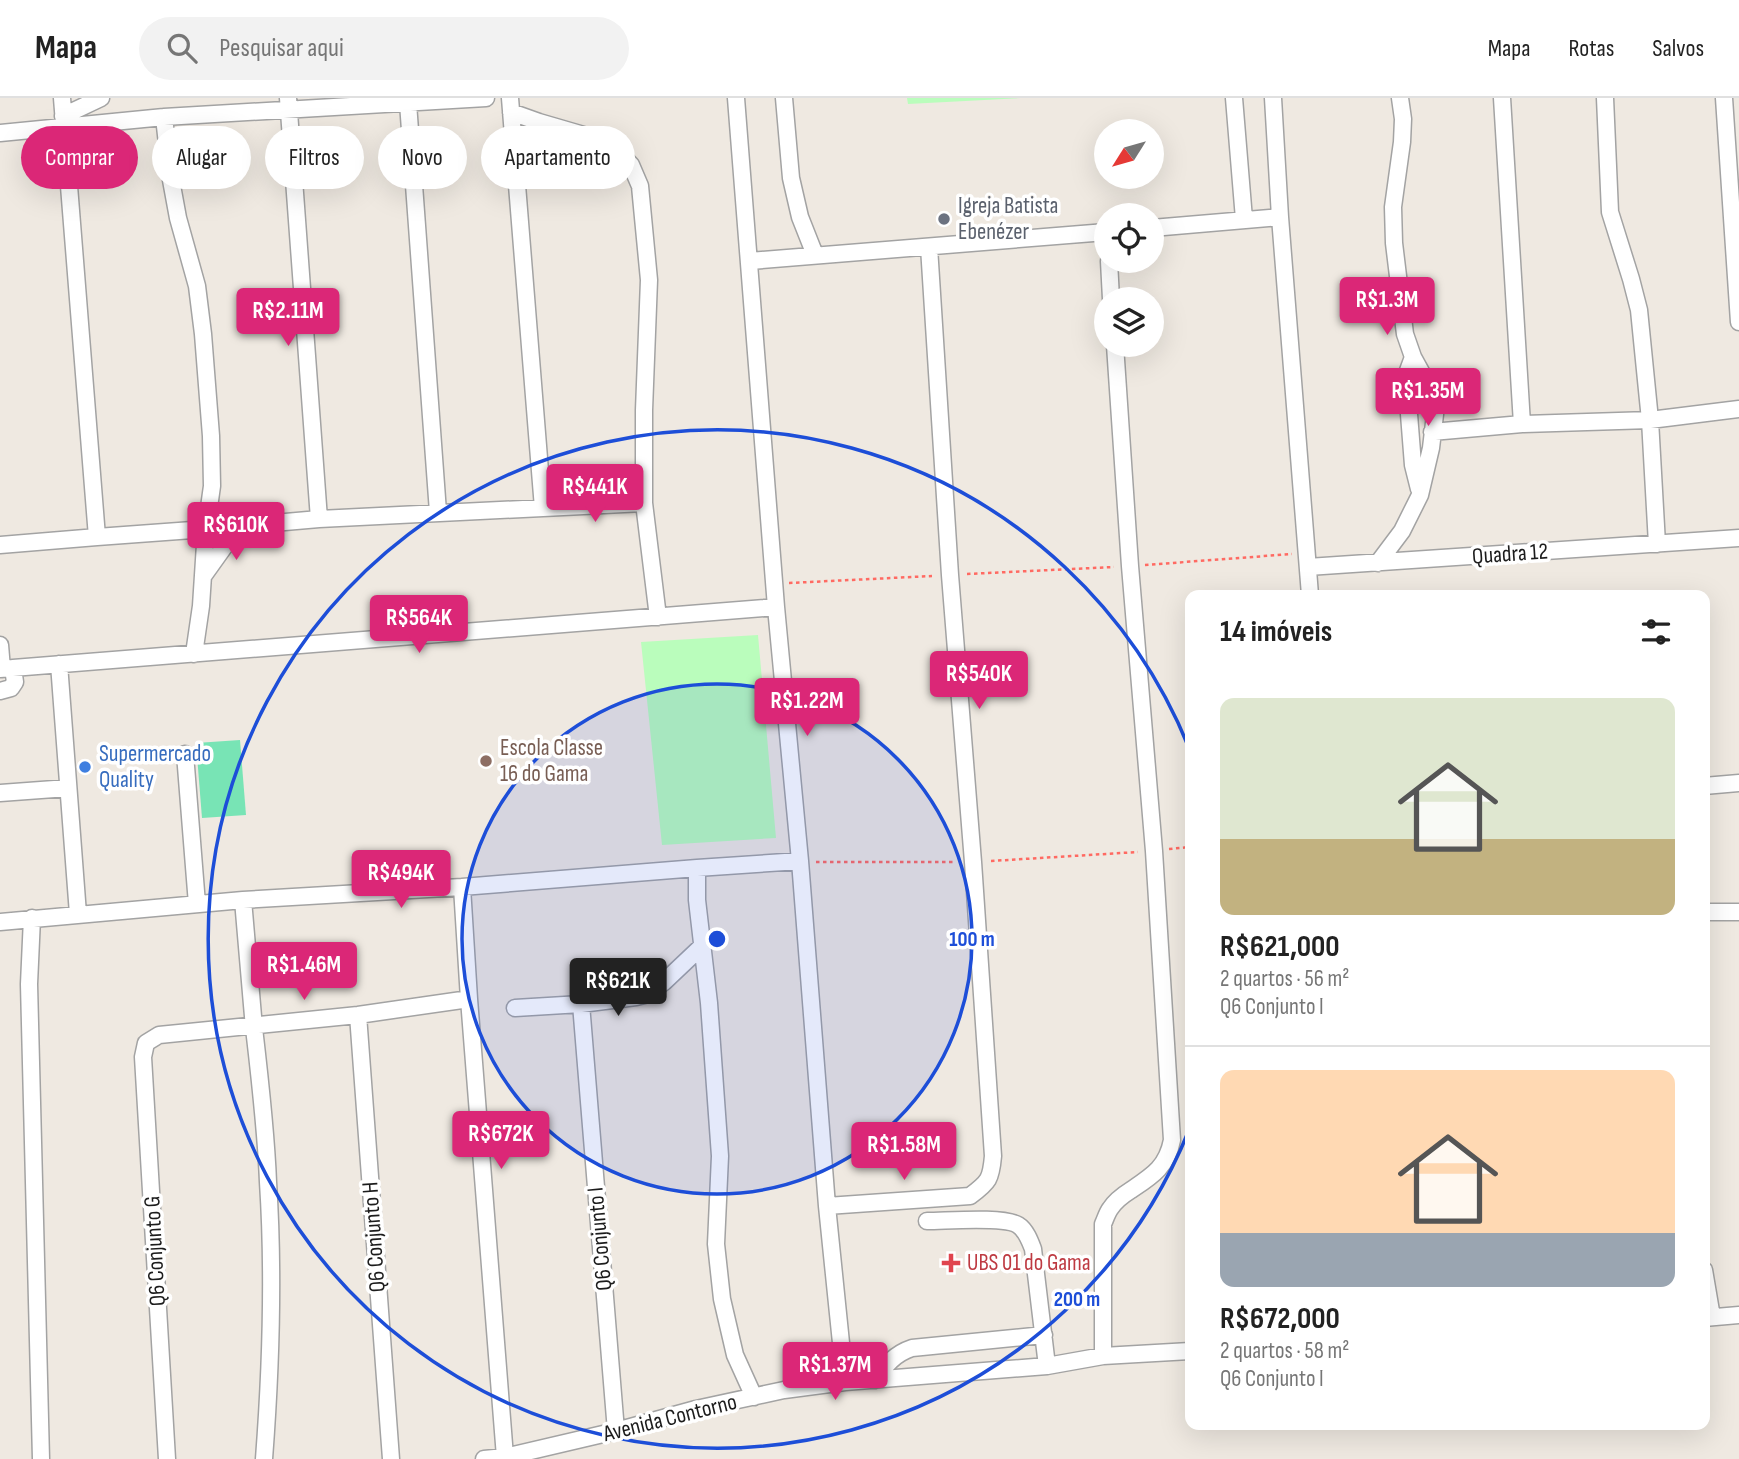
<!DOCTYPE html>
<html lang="pt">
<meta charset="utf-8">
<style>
:root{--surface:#fff;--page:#f2f2f2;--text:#222;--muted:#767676;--line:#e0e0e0;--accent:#db2777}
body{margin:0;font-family:"Sofia Sans Condensed",sans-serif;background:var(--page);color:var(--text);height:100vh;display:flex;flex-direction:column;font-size:26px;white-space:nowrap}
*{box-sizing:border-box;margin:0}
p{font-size:23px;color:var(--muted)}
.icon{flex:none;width:38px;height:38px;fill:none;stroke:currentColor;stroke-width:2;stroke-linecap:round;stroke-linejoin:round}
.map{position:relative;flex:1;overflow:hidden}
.details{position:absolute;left:1185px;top:492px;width:525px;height:840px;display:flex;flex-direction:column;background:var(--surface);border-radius:14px;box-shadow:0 7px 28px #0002}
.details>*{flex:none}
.guide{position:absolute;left:21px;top:28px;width:665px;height:63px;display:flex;gap:14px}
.needle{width:46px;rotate:233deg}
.tools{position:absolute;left:1094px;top:21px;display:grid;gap:14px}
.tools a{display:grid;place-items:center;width:70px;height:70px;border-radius:50%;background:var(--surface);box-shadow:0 7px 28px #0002;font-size:35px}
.price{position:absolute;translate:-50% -60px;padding:0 16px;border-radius:7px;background:var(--accent);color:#fff;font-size:23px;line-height:46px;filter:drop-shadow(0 2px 4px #0008)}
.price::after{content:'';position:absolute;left:50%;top:42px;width:21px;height:16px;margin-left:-10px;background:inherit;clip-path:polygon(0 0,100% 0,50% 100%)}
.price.active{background:#222;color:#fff}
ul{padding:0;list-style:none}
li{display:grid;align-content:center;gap:14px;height:371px;padding:0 35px}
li+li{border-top:2px solid var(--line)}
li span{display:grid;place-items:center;height:217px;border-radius:14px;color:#555}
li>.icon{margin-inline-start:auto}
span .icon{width:126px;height:126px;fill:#fffc;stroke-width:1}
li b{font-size:30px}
h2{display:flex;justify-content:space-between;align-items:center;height:84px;padding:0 35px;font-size:30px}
.chip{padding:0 24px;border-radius:32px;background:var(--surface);box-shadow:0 7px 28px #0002;font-size:24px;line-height:63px}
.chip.active{background:var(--accent);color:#fff}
header{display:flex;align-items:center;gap:42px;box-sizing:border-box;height:98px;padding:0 35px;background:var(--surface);border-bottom:2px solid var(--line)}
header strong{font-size:33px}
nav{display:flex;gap:38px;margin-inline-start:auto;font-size:24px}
.search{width:490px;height:63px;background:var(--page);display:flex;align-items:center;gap:18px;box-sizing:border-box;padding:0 24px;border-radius:38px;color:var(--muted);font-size:26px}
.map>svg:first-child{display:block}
.park{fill:#bafdbc}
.pitch{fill:#78e4b5}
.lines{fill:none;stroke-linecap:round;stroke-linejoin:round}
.minor-casing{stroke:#a3a3a3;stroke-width:19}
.path{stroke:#ff6a62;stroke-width:2.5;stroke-dasharray:3.5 3.5;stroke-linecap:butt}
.minor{stroke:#fff;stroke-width:16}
.ring{fill:none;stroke:#1d4ed8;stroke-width:3.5}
.worship-dot{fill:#6b7280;stroke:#fff;stroke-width:2.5}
.education-dot{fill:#8d6e63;stroke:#fff;stroke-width:2.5}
.shop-dot{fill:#3f7fe0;stroke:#fff;stroke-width:2.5}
.health-dot{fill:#e0444e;stroke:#fff;stroke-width:2.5}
.labels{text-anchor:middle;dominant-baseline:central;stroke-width:7;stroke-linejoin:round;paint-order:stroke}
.worship-label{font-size:23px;fill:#5b616d;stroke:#fff;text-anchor:start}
.street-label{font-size:23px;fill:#1c1c1c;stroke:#fff}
.education-label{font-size:23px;fill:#785e54;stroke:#fff;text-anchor:start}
.shop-label{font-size:23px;fill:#366cbe;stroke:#fff;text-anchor:start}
.health-label{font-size:23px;fill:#be3a42;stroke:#fff;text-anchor:start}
.centre{fill:#1d4ed8;stroke:#fff;stroke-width:3.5}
.ring-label{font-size:21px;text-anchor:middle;font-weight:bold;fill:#1d4ed8;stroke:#fff;stroke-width:7;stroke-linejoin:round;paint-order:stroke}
</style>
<header>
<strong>Mapa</strong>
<div class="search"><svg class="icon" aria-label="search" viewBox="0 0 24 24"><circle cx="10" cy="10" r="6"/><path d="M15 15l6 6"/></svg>Pesquisar aqui</div>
<nav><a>Mapa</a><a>Rotas</a><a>Salvos</a></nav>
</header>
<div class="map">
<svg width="1739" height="1361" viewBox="0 0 1739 1361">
<rect width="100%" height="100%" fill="#efe9e1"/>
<path class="park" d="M907,0H1021L908,6Z
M758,537L776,740L662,747L641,544Z"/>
<path class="pitch" d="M240,642L246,717L202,720L196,645Z"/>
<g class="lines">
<defs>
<path id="minor" d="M510,0L543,410
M736,0L776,509L800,763L827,1108L845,1284
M784,0L791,80L800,119L815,157
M1234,0L1244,121
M1273,0L1280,119L1310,497
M1605,0L1610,114L1631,181L1639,212L1650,322L1657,446
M1724,0L1739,224
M408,5L438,414
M511,14L539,24L594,40L617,52L631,67L640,88L649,182L644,312V405L658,519
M63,18L101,0
M164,19L171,82L178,120L197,188L203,236L211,338L212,388L206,431L201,508L194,556
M0,35L164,19L486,0
M1152,130L1280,119
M750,163L1106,134
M1109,163L1111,201
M1413,259L1406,278L1413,367L1419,391
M1522,326L1650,322L1739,311
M1432,334L1522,326L1502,0
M319,421L644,405
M97,439L206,431L319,421L288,0
M0,447L97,439L62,0
M1378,465L1402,433L1420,397L1431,350L1436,308L1430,290L1413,259L1405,236L1394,145L1393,109L1402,44L1403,21L1400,0
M1308,469L1739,440
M204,477L239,428
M0,547L2,571
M59,566L78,816
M0,571L776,509
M0,593L11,590L15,584L13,570
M185,656L197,806
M1704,688L1739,685
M0,695L68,690
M697,770V802L709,905L720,1058L716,1146L722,1201L735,1257L754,1299
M462,789L469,901L505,1359
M243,802C247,845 250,888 254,930C260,981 266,1032 268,1084C274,1176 271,1269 264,1361
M1704,814H1739
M32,820L29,886L41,1361
M0,824L243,802L462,789L697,770L800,763
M581,906L616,1333
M515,910L581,906L636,899L648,896L664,884L701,849
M358,917L391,1361
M827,1108L970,1098C989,1084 991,1081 993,1058L973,764L950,477L929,149
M927,1123C947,1123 1004,1118 1018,1127C1026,1132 1030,1143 1033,1151L1047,1268
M1704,1172L1712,1219
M1704,1220L1739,1217
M1103,1258V1126C1105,1122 1107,1115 1110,1111C1115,1103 1123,1097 1131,1092C1152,1078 1167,1069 1172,1042L1154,753L1130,468L1115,247
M875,1282C886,1267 894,1256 912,1250L1044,1237
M167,1361L143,959L146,945L159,937L358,917L469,901
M484,1361L505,1359L616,1333L696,1311L784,1292L845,1284L1047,1268L1103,1258L1190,1253"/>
</defs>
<use href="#minor" class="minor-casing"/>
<path class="path" d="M1145,467L1292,456
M967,476L1114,469
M789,485L932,478
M1169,751L1190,749
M991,763L1138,754
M816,764H956"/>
<use href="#minor" class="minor"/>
</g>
<circle cx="717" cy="841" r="255" fill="#1d4ed8" fill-opacity=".12"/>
<g class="ring">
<circle cx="717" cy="841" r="255"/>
<path d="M1189 1032A509 509 0 1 1 1189 650"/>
</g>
<circle class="worship-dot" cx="944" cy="121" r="7"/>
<circle class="education-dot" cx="486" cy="663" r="7"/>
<circle class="shop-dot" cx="85" cy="669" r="7"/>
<path class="health-dot" d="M947.5 1154.5h7v7h7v7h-7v7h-7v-7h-7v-7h7z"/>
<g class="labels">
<g class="worship-label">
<text x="958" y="108">Igreja Batista<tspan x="958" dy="26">Ebenézer</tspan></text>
</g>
<g class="street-label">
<text transform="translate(1510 456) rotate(-4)">Quadra 12</text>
<text transform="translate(374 1139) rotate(-94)">Q6 Conjunto H</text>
<text transform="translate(600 1141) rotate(-95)">Q6 Conjunto I</text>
<text transform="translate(155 1153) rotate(-93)">Q6 Conjunto G</text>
<text transform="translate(670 1320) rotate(-14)">Avenida Contorno</text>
</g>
<g class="education-label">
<text x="500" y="650">Escola Classe<tspan x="500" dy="26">16 do Gama</tspan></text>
</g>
<g class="shop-label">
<text x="99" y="656">Supermercado<tspan x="99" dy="26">Quality</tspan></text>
</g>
<g class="health-label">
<text x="967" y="1165">UBS 01 do Gama</text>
</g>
</g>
<circle cx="717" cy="841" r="10" class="centre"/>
<g class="ring-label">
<text x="972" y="848">100 m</text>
<text x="1077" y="1208">200 m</text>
</g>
</svg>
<div class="tools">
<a><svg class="needle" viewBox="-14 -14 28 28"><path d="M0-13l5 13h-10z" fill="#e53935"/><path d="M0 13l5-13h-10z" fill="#767676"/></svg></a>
<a><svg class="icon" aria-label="locate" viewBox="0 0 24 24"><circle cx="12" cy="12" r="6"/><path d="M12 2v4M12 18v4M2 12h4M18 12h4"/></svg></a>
<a><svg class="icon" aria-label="layers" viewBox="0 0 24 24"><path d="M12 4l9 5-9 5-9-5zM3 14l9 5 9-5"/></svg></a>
</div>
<b class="price" style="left:1387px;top:239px">R$1.3M</b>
<b class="price" style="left:288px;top:250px">R$2.11M</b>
<b class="price" style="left:1428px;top:330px">R$1.35M</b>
<b class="price" style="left:595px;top:426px">R$441K</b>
<b class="price" style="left:236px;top:464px">R$610K</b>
<b class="price" style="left:419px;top:557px">R$564K</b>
<b class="price" style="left:979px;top:613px">R$540K</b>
<b class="price" style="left:807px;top:640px">R$1.22M</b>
<b class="price" style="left:401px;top:812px">R$494K</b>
<b class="price" style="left:304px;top:904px">R$1.46M</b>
<b class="price active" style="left:618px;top:920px">R$621K</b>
<b class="price" style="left:501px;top:1073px">R$672K</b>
<b class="price" style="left:904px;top:1084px">R$1.58M</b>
<b class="price" style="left:835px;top:1304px">R$1.37M</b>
<div class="guide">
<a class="chip active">Comprar</a>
<a class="chip">Alugar</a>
<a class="chip">Filtros</a>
<a class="chip">Novo</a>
<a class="chip">Apartamento</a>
</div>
<section class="details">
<h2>14 imóveis<svg class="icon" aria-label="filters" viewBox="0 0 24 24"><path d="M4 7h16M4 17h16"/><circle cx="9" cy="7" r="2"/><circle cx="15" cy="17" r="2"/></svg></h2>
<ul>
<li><span style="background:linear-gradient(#dfe7d0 65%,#c2b280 0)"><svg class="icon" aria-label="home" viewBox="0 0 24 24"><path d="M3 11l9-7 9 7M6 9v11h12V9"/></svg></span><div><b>R$621,000</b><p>2 quartos · 56 m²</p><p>Q6 Conjunto I</p></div></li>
<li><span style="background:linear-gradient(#ffd9b3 75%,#9aa5b1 0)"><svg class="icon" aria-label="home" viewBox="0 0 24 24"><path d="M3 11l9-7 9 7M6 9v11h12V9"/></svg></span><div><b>R$672,000</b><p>2 quartos · 58 m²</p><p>Q6 Conjunto I</p></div></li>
</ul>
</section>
</div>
